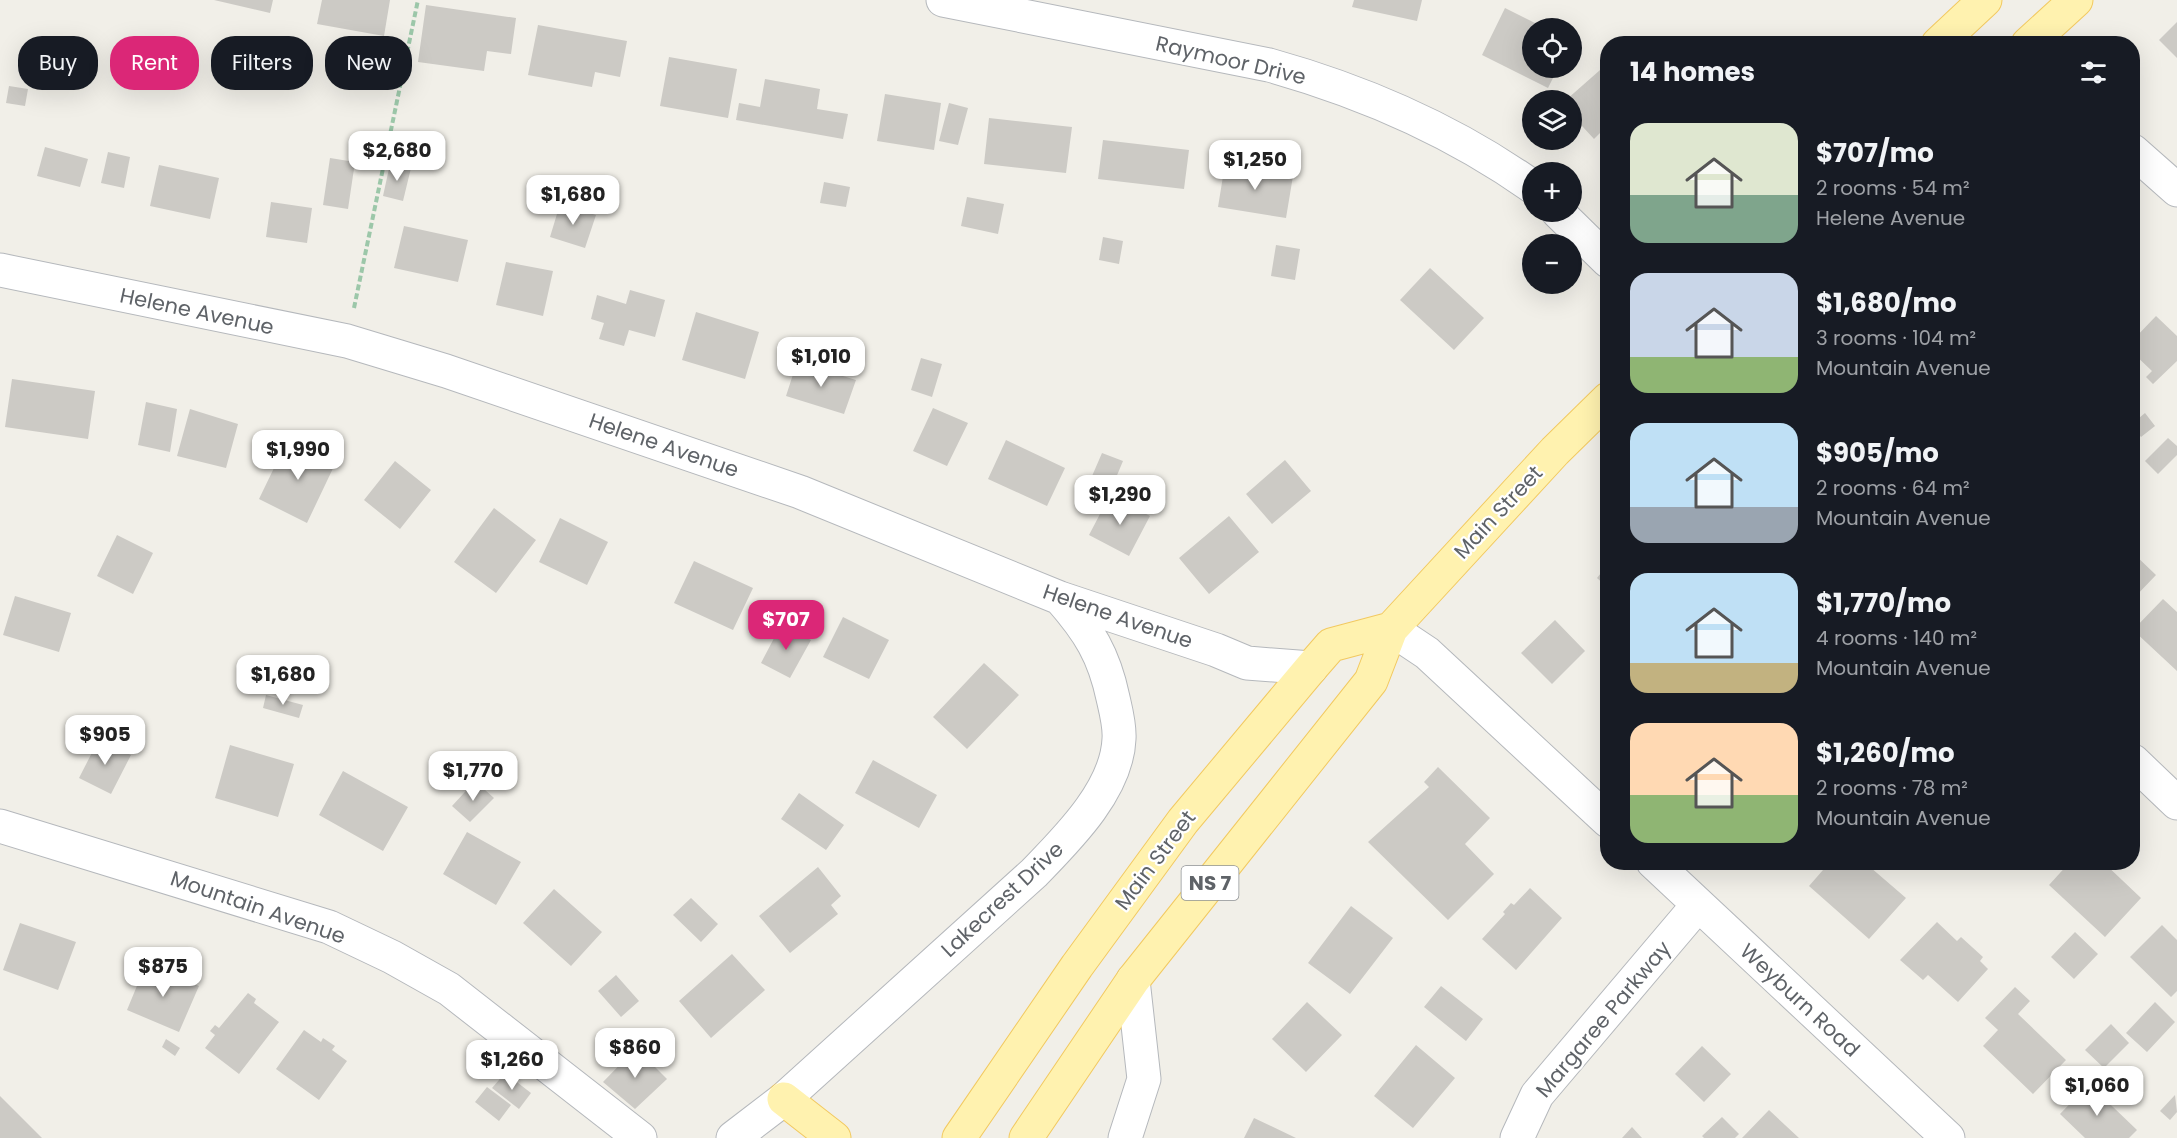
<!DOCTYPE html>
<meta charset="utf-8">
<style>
:root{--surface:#171b24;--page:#242831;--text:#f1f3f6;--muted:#9ea1a6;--accent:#db2777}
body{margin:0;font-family:Poppins,sans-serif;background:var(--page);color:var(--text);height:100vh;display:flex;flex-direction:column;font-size:22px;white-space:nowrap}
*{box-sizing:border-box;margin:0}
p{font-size:20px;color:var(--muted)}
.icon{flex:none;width:33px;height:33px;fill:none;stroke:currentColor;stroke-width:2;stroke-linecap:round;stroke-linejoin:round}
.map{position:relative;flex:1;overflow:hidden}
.details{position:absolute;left:1600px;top:36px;width:540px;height:834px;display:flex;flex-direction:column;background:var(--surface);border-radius:24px;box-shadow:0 6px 24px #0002}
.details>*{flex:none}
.guide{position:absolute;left:18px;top:36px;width:570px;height:54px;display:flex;gap:12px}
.buttons{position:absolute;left:1522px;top:18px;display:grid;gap:12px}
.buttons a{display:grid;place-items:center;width:60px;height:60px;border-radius:50%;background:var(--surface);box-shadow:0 6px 24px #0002;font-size:30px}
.price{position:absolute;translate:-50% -51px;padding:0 14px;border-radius:12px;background:#fff;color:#222;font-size:20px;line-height:39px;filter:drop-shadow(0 2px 3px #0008)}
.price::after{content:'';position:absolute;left:50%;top:36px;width:18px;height:14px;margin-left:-9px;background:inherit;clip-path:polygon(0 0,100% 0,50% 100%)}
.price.current{background:var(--accent);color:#fff}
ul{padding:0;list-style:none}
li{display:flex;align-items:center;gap:18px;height:150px;padding:0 30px}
li span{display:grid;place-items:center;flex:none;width:168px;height:120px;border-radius:18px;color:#555}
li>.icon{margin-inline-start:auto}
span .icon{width:72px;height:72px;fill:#fffc;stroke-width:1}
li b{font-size:26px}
h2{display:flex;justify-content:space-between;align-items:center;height:72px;padding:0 30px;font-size:26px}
.chip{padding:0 21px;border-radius:24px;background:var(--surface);box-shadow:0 6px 24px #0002;font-size:21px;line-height:54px}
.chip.current{background:var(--accent);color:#fff}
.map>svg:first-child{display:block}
.building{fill:#cccac5}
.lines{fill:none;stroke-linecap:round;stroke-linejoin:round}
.minor-casing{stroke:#b5b8bc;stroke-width:35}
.major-casing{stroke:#f2c960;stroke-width:35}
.path{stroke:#9cc7a9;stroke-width:4;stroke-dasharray:6 3;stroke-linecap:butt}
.minor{stroke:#fff;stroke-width:33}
.major{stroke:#fff2af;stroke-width:33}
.labels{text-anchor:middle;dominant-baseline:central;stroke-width:4.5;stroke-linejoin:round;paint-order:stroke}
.shield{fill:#fff;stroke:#8f9295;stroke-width:1.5}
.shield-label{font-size:20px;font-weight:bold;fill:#5f6368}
.street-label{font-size:21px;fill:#5f6368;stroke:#fff}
</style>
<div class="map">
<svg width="2177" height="1138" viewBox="0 0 2177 1138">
<rect width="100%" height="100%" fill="#f1efe8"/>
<path class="building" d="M214,0H273L270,13Z
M322,0H390L384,36L317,24Z
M1354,0H1422L1417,21L1352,7Z
M426,5L516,18L511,54L487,51L484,71L418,62Z
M1505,8L1545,28H1533V68H1558L1548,88L1482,55Z
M2177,22V58L2159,40Z
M538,25L627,41L620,77L595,72L592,87L528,75Z
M669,57L737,69L728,118L660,106Z
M1608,63V139L1602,131L1594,139L1572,115V100H1566Z
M765,79L820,89L817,109L848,114L843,139L736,120L739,103L760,107Z
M9,86L28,89L25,106L6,103Z
M885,94L941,103L934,150L877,141Z
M949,103L968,108L958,145L939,141Z
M989,118L1072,127L1066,173L984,164Z
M1103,140L1189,150L1184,189L1098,179Z
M45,147L88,159L80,187L37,176Z
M108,152L130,157L124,188L101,183Z
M330,158L355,162L348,209L323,205Z
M390,164L411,168L403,201L383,196Z
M1225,164L1293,176L1286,218L1218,207Z
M159,165L219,178L210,219L150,206Z
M824,182L850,187L846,207L820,203Z
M967,197L1004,204L998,234L961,226Z
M271,202L312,208L307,243L266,237Z
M560,204L596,215L585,248L550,237Z
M404,226L468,240L458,282L394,268Z
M1103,237L1123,241L1119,264L1099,260Z
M1276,245L1300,249L1295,280L1271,276Z
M506,262L553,271L543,316L496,305Z
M1430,268L1484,318L1454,350L1400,300Z
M630,290L665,300L655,337L629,330L624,346L599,339L604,323L591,319L597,295L626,304Z
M696,312L759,332L745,379L682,360Z
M2156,316L2177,336V361L2153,384L2146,377L2152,371L2133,353V340Z
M921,358L942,364L932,397L911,390Z
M797,362L856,380L844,414L786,396Z
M12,379L95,391L88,439L5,427Z
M146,402L177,409L170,452L138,445Z
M933,408L968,423L947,466L913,451Z
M190,409L238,424L226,468L177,456Z
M2145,413L2155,426L2141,437L2133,427V423Z
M2168,438L2177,446V455L2158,474L2145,461Z
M288,439L336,462L307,523L259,499Z
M1006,440L1065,468L1047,506L988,479Z
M1102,453L1123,461L1110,492L1089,483Z
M1285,460L1311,491L1272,524L1246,494Z
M395,461L431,490L400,529L364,500Z
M1110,495L1150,516L1129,556L1089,535Z
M494,508L536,540L496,593L454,562Z
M1229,516L1259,552L1209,594L1179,558Z
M560,518L608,542L587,585L539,562Z
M117,535L153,553L133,594L97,576Z
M2133,553L2156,575L2133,599Z
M694,561L753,588L733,630L674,603Z
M1608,564V588L1597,578Z
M15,596L71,613L59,652L3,635Z
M2163,599L2177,612V671L2133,630Z
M843,617L889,640L869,679L823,657Z
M1555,620L1585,651L1552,684L1521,653Z
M781,625L811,640L790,678L761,663Z
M984,663L1019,695L967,749L933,717Z
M266,695L303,705L299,718L263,708Z
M99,739L131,755L111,794L79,778Z
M230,745L294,764L278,817L215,798Z
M873,760L937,795L919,828L855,793Z
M1438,767L1490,818L1465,844L1494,874L1448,920L1368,842L1429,787L1424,782Z
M343,771L408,807L383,851L319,815Z
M475,781L494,798L470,822L452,806Z
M799,793L844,825L826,850L781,819Z
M467,832L521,862L496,905L443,874Z
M1830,862H1874L1870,867L1906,898L1869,939L1809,886Z
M2070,862H2103L2141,898L2105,937L2049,885Z
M818,867L841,896L831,905L838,914L790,953L759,916Z
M1530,888L1562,918L1516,970L1482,939L1505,914L1503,912L1511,903L1514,905Z
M554,889L602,932L571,966L523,923Z
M691,898L718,924L701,942L673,915Z
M1351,906L1393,938L1350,994L1308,963Z
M1937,922L1957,941L1961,937L1983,957L1980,961L1988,969L1958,1002L1928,975L1923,980L1900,960Z
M20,923L76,942L58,990L3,970Z
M2162,925L2177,940V991L2171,997L2130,957Z
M2075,932L2098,954L2074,979L2051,957Z
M732,954L765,990L711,1038L679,1001Z
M146,964L199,986L179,1032L127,1010Z
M616,975L639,1001L621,1017L598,991Z
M1441,986L1483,1019L1466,1041L1424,1007Z
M2015,987L2030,1001L2018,1014L2066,1060L2033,1094L1983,1046L1998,1030L1985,1018Z
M248,993L256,999L254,1003L279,1022L239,1074L205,1048L215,1035L210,1031L215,1025L219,1028Z
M1307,1002L1342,1035L1306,1072L1272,1039Z
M2155,1002L2175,1022L2147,1052L2126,1033Z
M2111,1024L2129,1043L2104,1068L2085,1050Z
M304,1030L321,1042L323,1038L335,1046L332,1050L347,1061L319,1100L276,1069Z
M166,1039L180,1048L175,1056L162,1047Z
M1416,1045L1455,1078L1413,1128L1374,1096Z
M1702,1046L1731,1074L1704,1102L1675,1074Z
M636,1048L667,1079L635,1109L603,1082Z
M505,1073L531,1093L519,1109L492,1088Z
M2089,1084L2137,1130L2129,1138H2085L2060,1114Z
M487,1087L511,1105L499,1121L475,1102Z
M2175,1095L2177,1112L2170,1120L2160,1111Z
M0,1096L42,1138H0Z
M1769,1110L1799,1138H1742Z
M1722,1117L1739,1134L1735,1138H1704L1702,1136Z
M1254,1118L1296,1138H1244Z
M1632,1127L1642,1138H1622Z"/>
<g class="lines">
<defs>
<path id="minor" d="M943,0L1269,65C1362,91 1454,131 1533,187
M2133,151L2177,190
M1558,212L1608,261
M0,270L347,341L446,371L800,492L1060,598L1216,650L1247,663L1311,668
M1391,629L1427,653L1608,821
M2133,761L2177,803
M0,826L329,927L392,957L449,989L640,1138
M1653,862L1948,1138
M733,1138L784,1099L1034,873C1067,839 1117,790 1119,739C1120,726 1116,711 1113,698C1104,655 1089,631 1060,598
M1125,1138L1144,1079L1133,980
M1517,1138L1537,1095L1698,905"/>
<path id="major" d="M1938,44L1985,0
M2028,44L2076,0
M784,1099L834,1138
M959,1138L1077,966L1183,821L1311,668L1331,645L1391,629
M1026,1138L1133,980L1371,681L1391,629L1555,451L1608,399"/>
</defs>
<use href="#minor" class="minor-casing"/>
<use href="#major" class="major-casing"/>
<path class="path" d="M354,308L418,0"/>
<use href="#minor" class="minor"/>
<use href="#major" class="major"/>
</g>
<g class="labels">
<rect class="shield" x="1181.5" y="866" width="57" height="34" rx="4.5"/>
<g class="shield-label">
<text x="1210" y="883">NS 7</text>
</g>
<g class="street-label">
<text transform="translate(1231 60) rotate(13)">Raymoor Drive</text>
<text transform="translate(197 311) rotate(12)">Helene Avenue</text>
<text transform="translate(664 445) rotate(19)">Helene Avenue</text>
<text transform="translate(1498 512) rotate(-47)">Main Street</text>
<text transform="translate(1118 616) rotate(19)">Helene Avenue</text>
<text transform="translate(1155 860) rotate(-53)">Main Street</text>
<text transform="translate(1002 899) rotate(-43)">Lakecrest Drive</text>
<text transform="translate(258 907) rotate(19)">Mountain Avenue</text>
<text transform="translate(1800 1000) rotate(43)">Weyburn Road</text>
<text transform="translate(1603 1019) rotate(-50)">Margaree Parkway</text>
</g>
</g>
</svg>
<div class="buttons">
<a><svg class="icon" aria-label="locate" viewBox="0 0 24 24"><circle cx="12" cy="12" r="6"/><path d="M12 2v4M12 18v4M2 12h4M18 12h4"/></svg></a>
<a><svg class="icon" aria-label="layers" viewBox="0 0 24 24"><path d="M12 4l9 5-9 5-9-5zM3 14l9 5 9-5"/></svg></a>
<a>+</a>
<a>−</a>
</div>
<b class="price" style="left:397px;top:182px">$2,680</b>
<b class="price" style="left:1255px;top:191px">$1,250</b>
<b class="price" style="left:573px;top:226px">$1,680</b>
<b class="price" style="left:821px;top:388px">$1,010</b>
<b class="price" style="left:298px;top:481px">$1,990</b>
<b class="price" style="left:1120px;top:526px">$1,290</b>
<b class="price current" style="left:786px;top:651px">$707</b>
<b class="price" style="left:283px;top:706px">$1,680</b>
<b class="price" style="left:105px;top:766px">$905</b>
<b class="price" style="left:473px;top:802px">$1,770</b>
<b class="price" style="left:163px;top:998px">$875</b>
<b class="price" style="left:635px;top:1079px">$860</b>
<b class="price" style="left:512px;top:1091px">$1,260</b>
<b class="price" style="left:2097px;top:1117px">$1,060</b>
<div class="guide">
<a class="chip">Buy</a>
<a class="chip current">Rent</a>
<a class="chip">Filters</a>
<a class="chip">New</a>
</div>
<section class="details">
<h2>14 homes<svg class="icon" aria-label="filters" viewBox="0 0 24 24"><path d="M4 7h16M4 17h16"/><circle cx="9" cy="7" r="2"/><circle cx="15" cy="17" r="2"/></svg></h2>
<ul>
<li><span style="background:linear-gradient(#dfe7d0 60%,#7fa58c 0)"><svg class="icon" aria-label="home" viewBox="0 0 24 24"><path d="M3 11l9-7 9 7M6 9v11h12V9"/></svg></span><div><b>$707/mo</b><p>2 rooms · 54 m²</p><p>Helene Avenue</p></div></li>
<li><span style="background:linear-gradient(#c9d6e8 70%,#8fb573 0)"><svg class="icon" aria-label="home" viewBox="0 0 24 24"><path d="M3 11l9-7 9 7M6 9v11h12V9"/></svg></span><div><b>$1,680/mo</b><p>3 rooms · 104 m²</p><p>Mountain Avenue</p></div></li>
<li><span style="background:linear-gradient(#bfe0f5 70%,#9aa5b1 0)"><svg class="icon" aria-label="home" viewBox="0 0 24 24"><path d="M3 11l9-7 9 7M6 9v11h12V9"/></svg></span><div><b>$905/mo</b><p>2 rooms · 64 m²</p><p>Mountain Avenue</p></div></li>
<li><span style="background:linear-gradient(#bfe0f5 75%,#c2b280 0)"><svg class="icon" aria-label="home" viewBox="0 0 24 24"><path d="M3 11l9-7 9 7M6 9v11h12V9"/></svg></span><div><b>$1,770/mo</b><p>4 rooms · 140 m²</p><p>Mountain Avenue</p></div></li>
<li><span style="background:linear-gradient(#ffd9b3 60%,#8fb573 0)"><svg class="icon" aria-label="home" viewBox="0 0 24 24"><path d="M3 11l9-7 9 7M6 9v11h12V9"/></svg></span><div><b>$1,260/mo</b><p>2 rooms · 78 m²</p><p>Mountain Avenue</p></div></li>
</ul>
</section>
</div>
